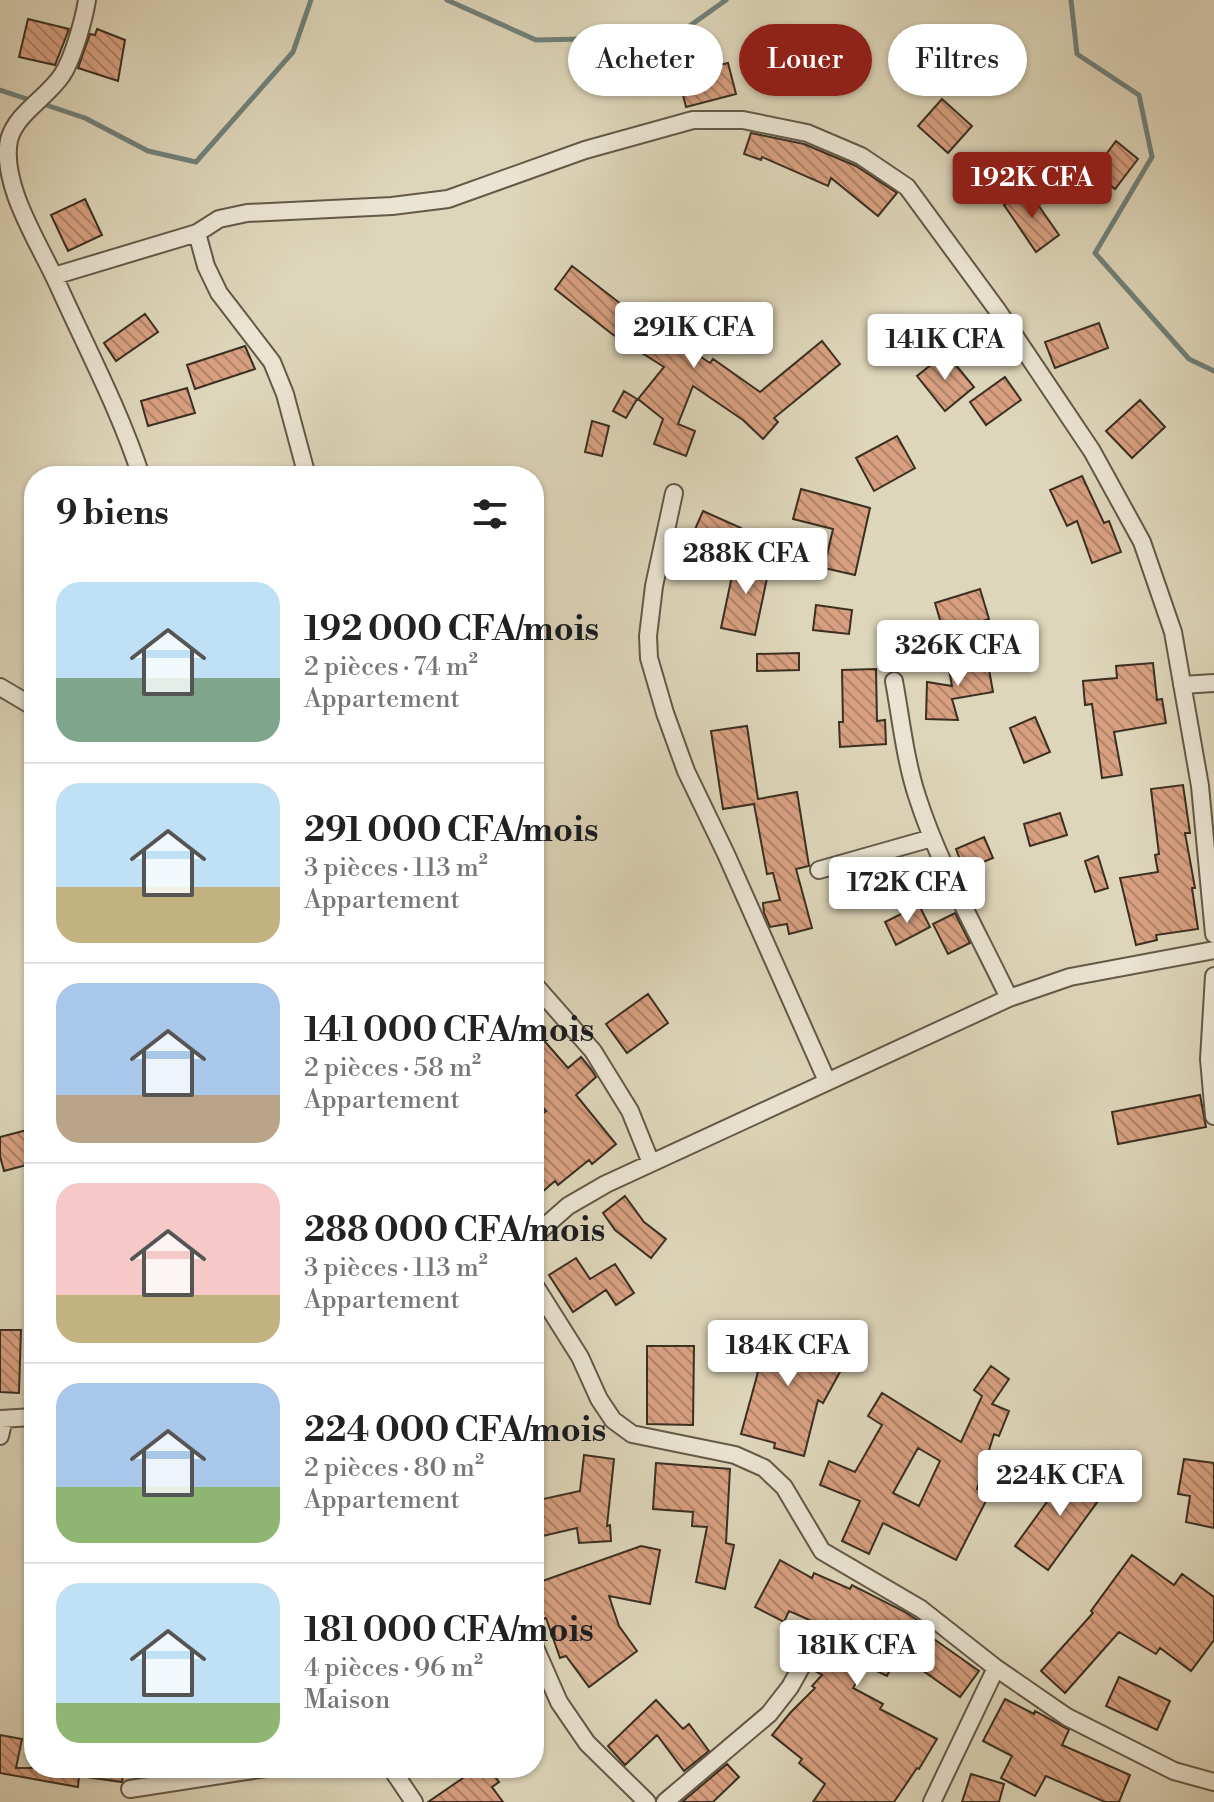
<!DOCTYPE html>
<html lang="fr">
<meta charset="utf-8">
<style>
:root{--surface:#fff;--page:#f2f2f2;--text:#222;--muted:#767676;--line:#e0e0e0;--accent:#8f2418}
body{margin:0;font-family:"Libre Bodoni",serif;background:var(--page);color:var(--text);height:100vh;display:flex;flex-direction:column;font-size:30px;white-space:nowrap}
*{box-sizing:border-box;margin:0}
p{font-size:26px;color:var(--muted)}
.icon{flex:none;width:44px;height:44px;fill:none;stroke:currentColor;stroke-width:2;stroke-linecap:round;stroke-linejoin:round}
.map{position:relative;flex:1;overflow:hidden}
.side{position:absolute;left:24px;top:466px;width:520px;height:1312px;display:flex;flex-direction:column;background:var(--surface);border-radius:32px;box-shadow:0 2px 6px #0004}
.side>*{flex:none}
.hud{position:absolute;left:568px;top:24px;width:526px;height:72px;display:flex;gap:16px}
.price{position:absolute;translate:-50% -68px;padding:0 18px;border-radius:8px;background:#fff;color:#222;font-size:26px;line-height:52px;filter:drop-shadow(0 2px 4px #0008)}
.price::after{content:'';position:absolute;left:50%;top:48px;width:24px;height:18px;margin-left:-12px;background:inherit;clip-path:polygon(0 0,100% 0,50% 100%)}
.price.active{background:var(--accent);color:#fff}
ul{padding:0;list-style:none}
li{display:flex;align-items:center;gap:24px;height:200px;padding:0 32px}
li+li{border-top:2px solid var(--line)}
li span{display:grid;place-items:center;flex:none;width:224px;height:160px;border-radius:24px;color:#555}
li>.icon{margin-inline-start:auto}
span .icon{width:96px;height:96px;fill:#fffc;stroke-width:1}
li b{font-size:34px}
h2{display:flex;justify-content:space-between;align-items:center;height:96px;padding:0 32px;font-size:34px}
.pill{padding:0 28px;border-radius:36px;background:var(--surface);box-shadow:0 2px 6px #0004;font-size:28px;line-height:72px}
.pill.active{background:var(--accent);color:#fff}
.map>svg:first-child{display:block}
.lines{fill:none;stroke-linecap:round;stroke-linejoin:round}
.stream{stroke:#70817a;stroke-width:5}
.building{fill:url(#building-back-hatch);stroke:#3b2f21;stroke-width:2;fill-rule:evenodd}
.street-casing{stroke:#645947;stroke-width:20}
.street{stroke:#eae4d2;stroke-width:16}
</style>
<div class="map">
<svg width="1214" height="1802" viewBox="0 0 1214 1802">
<defs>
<pattern id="building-back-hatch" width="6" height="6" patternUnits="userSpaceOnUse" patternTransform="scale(2)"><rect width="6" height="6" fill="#d8a081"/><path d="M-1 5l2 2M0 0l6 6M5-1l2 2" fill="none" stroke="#b08369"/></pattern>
</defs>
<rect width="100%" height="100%" fill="#ded6ba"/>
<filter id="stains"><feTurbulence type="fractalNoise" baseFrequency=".0025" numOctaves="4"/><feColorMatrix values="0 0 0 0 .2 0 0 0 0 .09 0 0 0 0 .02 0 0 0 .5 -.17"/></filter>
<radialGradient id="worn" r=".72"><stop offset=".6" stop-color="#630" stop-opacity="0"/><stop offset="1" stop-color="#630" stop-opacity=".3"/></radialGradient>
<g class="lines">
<path class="stream" d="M447,0L536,40L627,38L642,60L726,0
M1071,0L1077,54L1139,95L1152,157L1095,253L1189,359L1214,371
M0,90L33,101
M43,104L85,118L148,151L196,162L293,52L311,0"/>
</g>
<path class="building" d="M28,19L69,29L55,65L19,57Z
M97,29L125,40L118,81L78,68L90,34L95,35Z
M728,63L736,94L686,107L678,75Z
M942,99L972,126L948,153L918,126Z
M751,133L804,144L856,166L897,193L878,216L831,178L828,186L762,157L761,160L744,154Z
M1116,141L1138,159L1115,189L1093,172Z
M1027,189L1059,235L1036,252L1004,205Z
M85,199L102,235L68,251L51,215Z
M572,266L639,318L640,316L710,363L713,359L760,392L822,341L840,364L774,418L778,422L763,439L743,420L693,386L678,424L695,431L686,456L654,444L663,419L638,399L664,367L612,334L555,289Z
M145,314L158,332L116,361L104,343Z
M1099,323L1108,348L1055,368L1045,342Z
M245,346L255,369L195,389L187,365Z
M946,353L974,387L945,411L917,376Z
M1005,377L1021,400L986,425L970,402Z
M187,388L195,413L148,426L141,401Z
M624,391L637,399L626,418L613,411Z
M1140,400L1165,427L1132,458L1106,431Z
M592,421L609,426L602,456L585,452Z
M897,436L915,468L874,491L856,458Z
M1082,476L1104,523L1109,521L1121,552L1092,563L1077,521L1067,526L1050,490Z
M801,489L870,508L855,575L824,568L833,529L793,519Z
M703,511L741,528L727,560L689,543Z
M736,557L770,564L755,635L721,628Z
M980,589L989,619L944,633L935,603Z
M816,605L852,610L849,634L813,630Z
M799,653V670L757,671V654Z
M987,658L993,692L952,699L958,720L926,719L927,682L952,686L948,664Z
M1153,663L1157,700L1162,699L1166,723L1114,732L1122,775L1102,778L1092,704L1085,705L1083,681L1117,678L1116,666Z
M876,669L877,721L885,720L886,744L840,747L839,722H843L842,670Z
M1035,717L1050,752L1024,763L1010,728Z
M747,726L758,799L797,792L809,866L796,869L812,928L789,934L787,924L770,927L764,913L763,903L780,900L773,873L767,874L754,804L723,809L711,731Z
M1183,785L1190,833H1185L1195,888H1192L1198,929L1156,935L1157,940L1136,945L1120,878L1158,872L1155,855L1159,854L1151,789Z
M1060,813L1067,835L1030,846L1024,824Z
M984,837L993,858L964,870L956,849Z
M1098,856L1108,888L1095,892L1085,861Z
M919,905L930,927L896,945L885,922Z
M955,913L970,943L948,954L933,924Z
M648,994L668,1023L627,1053L606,1024Z
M534,1029L568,1068L581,1057L591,1069L596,1077L576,1095L616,1144L592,1164L589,1160L558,1185L555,1181L534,1199V1120L546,1111L534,1098Z
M1200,1095L1206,1127L1118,1144L1112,1112Z
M27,1130L34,1163L4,1171L0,1156V1137Z
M625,1196L644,1222L666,1239L651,1258L615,1230L603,1213Z
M576,1258L590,1279L615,1264L634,1293L616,1305L606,1290L573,1312L549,1275Z
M0,1330H21L19,1393L0,1392Z
M818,1330L854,1346L844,1371L841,1370L823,1403L818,1400L804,1456L774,1448L775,1443L741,1434L758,1372L725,1360L734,1333L782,1350L804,1362Z
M647,1346H694L693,1425L647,1424Z
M991,1366L1009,1379L992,1404L1009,1411L999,1436L994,1434L977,1489L989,1495L956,1560L883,1523L869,1554L842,1541L860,1501L820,1485L829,1461L855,1472L882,1425L868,1416L882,1393L961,1442L982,1396L974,1390ZM918,1448L940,1461L919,1506L893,1493Z
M584,1455L614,1459L607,1526L610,1525L611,1541L579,1543L577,1528L534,1538V1501L580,1491Z
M1184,1459L1214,1463V1528L1186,1522L1190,1496L1178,1494Z
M656,1463L730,1469L726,1543L734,1545L725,1589L696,1582L707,1527L692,1526L693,1512L653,1509Z
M1073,1466L1106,1490L1048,1570L1015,1546Z
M641,1546L660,1550L650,1604L609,1596L619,1626L637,1651L589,1687L566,1656L560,1658L546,1618L541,1620L534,1598V1584Z
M1132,1555L1174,1585L1182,1574L1214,1597V1640L1191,1671L1160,1648L1156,1654L1119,1632L1065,1693L1041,1671L1093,1613L1091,1611Z
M780,1560L812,1578L814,1573L850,1589L852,1585L905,1612L917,1620L914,1625L979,1671L960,1697L898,1653L887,1676L866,1666L853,1688L883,1704L880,1709L937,1739L919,1769L917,1768L894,1802H813L825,1784L799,1763L802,1759L772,1735L790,1713L815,1688L812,1686L822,1675L815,1671L829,1648L835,1631L789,1611L784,1622L755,1607Z
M1119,1677L1170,1701L1157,1730L1106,1706Z
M1005,1699L1034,1714L1035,1711L1069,1730L1062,1745L1130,1775L1119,1802H1105L1046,1776L1035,1796L1001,1778L1012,1756L983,1741Z
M656,1700L683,1729L689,1724L709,1751L684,1771L657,1735L625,1765L608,1746Z
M0,1735L22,1739L16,1768H124L122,1782L79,1776L78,1787L0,1773Z
M727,1764L739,1777L713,1802H682Z
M456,1768H489L499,1782L492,1787L503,1802H428L463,1778Z
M971,1774L1004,1784L999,1802H962Z"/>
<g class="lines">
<defs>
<path id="street" d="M87,0C84,19 73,59 62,75C48,97 16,113 9,140C0,186 41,246 59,287C87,349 120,411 141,476
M197,233L206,266L219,293L272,362L285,394L307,476
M54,276L197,233L219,219L247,213L392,206L448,199L585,150L693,120H743L807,133L861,156L907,187L998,311L1092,451L1142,542L1173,632L1200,786L1214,934
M674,493L654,586L648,636L649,658L665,713L686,771L726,854L827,1081
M894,681C901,719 905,759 917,796C939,865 977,931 1009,998
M1182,685L1214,683
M0,687L34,707
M819,870L932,838
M1214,976L1209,1059L1214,1116
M534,984L593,1051L630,1111L651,1163
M534,1236L568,1206L606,1184L1009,998L1070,977L1214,950
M534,1284L580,1357L599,1399L613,1420L632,1434L735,1455L764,1468L784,1487L822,1551L921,1609L996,1668L1067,1717L1174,1771L1214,1782
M0,1419L34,1417
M0,1436L4,1419
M534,1645L559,1702L587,1743L647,1802
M391,1768L414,1802
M130,1789L266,1768
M665,1802L769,1714L790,1687L809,1653
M932,1802L996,1668"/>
</defs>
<use href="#street" class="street-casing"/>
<use href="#street" class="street"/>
</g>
<rect width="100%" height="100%" filter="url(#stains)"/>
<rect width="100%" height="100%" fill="url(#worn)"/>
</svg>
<b class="price active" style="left:1032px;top:220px">192K CFA</b>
<b class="price" style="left:694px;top:370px">291K CFA</b>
<b class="price" style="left:945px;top:382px">141K CFA</b>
<b class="price" style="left:746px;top:596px">288K CFA</b>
<b class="price" style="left:958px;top:688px">326K CFA</b>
<b class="price" style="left:907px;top:925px">172K CFA</b>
<b class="price" style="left:788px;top:1388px">184K CFA</b>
<b class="price" style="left:1060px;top:1518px">224K CFA</b>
<b class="price" style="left:857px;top:1688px">181K CFA</b>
<div class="hud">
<a class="pill">Acheter</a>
<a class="pill active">Louer</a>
<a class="pill">Filtres</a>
</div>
<section class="side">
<h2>9 biens<svg class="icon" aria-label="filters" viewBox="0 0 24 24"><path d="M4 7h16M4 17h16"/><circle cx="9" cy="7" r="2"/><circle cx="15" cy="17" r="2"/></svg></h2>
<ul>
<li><span style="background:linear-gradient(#bfe0f5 60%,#7fa58c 0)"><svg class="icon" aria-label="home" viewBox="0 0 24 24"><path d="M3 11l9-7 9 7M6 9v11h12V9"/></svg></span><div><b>192 000 CFA/mois</b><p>2 pièces · 74 m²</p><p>Appartement</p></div></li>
<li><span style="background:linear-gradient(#bfe0f5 65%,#c2b280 0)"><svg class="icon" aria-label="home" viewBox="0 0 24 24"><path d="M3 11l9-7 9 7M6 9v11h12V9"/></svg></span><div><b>291 000 CFA/mois</b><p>3 pièces · 113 m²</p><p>Appartement</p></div></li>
<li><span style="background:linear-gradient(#a9c7e8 70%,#b9a48a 0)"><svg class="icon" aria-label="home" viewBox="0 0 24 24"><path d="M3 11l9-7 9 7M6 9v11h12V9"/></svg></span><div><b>141 000 CFA/mois</b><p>2 pièces · 58 m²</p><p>Appartement</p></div></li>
<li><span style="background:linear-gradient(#f6c9c9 70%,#c2b280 0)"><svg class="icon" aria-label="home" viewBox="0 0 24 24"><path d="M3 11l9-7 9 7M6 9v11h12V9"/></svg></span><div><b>288 000 CFA/mois</b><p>3 pièces · 113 m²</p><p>Appartement</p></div></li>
<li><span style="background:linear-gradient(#a9c7e8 65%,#8fb573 0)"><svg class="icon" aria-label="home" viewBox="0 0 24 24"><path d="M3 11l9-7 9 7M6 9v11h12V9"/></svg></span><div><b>224 000 CFA/mois</b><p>2 pièces · 80 m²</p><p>Appartement</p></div></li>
<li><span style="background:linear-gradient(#bfe0f5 75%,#8fb573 0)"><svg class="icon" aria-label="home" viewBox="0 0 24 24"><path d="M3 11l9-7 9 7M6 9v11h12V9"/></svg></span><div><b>181 000 CFA/mois</b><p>4 pièces · 96 m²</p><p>Maison</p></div></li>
</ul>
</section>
</div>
